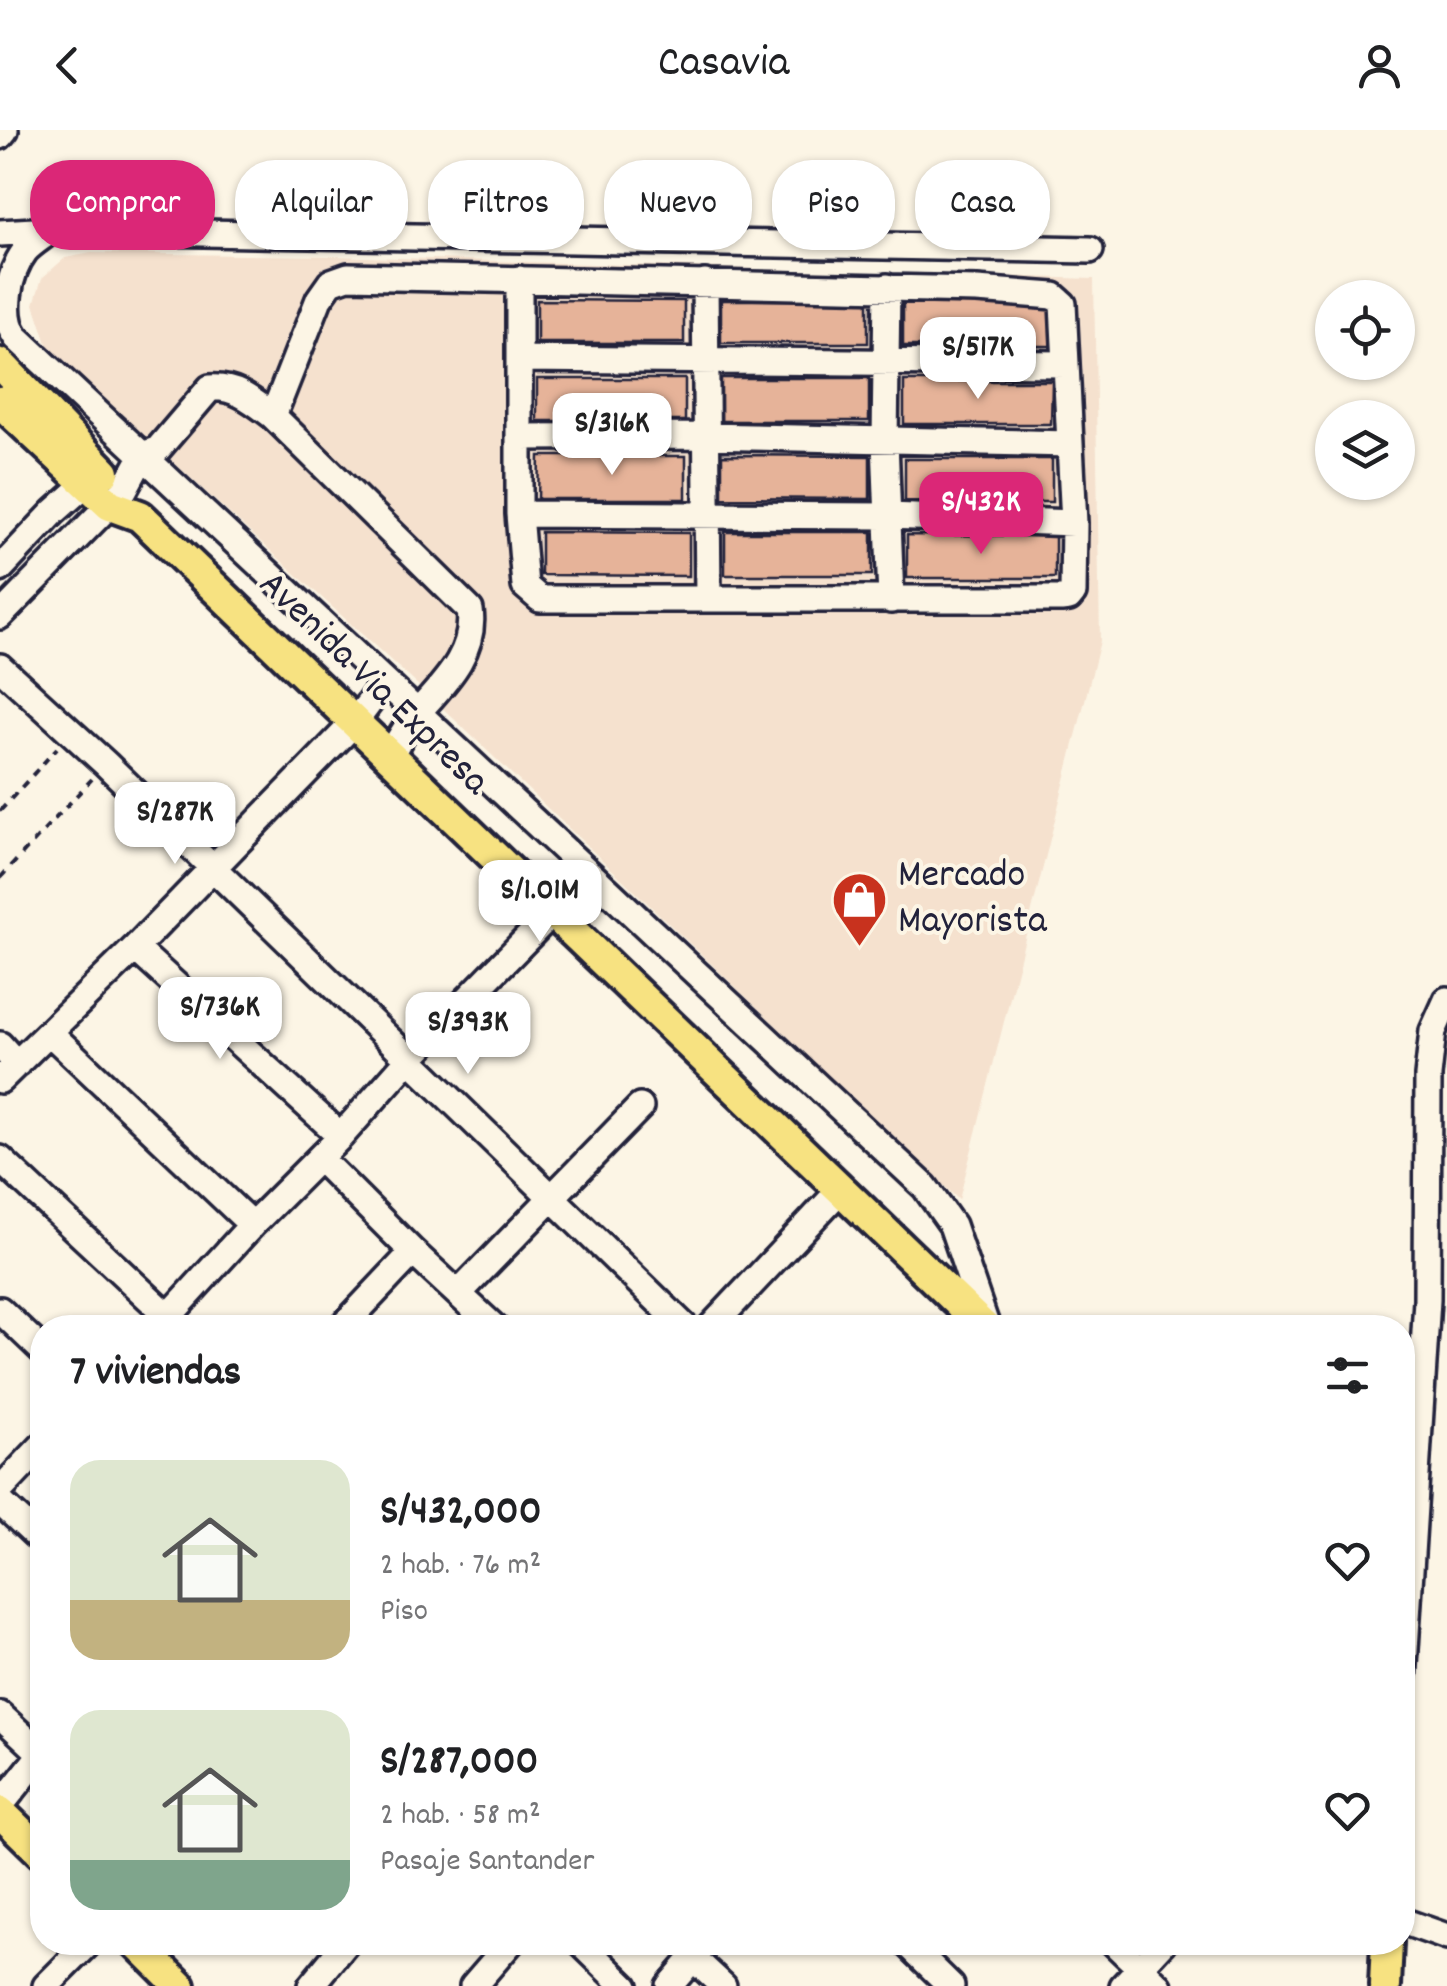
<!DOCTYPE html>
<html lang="es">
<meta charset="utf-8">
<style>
:root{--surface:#fff;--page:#f2f2f2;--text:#202124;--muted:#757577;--accent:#db2777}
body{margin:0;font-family:Dekko,sans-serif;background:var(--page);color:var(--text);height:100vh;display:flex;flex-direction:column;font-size:38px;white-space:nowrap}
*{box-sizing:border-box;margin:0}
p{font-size:32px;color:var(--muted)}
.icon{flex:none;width:55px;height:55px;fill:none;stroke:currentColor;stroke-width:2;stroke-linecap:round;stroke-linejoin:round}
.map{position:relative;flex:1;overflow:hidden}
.panel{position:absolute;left:30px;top:1185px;width:1385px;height:640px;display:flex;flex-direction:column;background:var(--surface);border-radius:40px;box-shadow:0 2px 8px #0004}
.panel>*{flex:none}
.guide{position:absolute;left:30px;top:30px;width:1388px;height:90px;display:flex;gap:20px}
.buttons{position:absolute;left:1315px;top:150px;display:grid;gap:20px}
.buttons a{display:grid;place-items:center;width:100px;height:100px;border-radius:50%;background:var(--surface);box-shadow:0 2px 8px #0004;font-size:50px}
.price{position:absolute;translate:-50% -85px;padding:0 22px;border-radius:20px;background:#fff;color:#222;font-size:32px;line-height:65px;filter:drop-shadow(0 2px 5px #0008)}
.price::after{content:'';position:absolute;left:50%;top:60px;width:30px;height:22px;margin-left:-15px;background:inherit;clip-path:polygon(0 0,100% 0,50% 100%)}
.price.active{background:var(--accent);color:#fff}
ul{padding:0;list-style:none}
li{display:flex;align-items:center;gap:30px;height:250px;padding:0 40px}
li span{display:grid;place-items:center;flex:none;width:280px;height:200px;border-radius:30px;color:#555}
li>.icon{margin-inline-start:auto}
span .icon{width:120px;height:120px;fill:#fffc;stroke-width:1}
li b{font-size:42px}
h2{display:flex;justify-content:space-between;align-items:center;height:120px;padding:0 40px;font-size:42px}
.pill{padding:0 35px;border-radius:40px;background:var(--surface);box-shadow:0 2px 8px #0004;font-size:35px;line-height:90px}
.pill.active{background:var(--accent);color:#fff}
header{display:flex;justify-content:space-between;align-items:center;height:130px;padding:0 40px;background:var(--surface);font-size:45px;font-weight:600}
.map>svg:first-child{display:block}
.built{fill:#f5e1ce}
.building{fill:#e6b399;stroke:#22223b;stroke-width:2.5}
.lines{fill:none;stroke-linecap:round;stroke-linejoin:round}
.minor-casing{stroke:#22223b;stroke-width:32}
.major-casing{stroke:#22223b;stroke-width:38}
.path{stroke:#22223b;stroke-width:4;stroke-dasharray:8 8;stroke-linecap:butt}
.minor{stroke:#fcf5e5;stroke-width:25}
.major{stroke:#f7e281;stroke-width:30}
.labels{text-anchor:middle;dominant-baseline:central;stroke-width:8;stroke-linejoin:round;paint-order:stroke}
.street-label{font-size:40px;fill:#22223b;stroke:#fcf5e5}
.poi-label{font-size:40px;fill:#22223b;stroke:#fcf5e5;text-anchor:start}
</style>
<header><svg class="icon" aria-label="back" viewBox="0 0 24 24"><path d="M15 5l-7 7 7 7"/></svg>Casavia<svg class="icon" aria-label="person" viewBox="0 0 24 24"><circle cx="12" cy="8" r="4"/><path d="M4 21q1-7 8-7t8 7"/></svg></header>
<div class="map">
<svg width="1447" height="1856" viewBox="0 0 1447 1856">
<rect width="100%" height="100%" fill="#fcf5e5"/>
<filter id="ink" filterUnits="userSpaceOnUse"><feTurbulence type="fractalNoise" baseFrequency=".01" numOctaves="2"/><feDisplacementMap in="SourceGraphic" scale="20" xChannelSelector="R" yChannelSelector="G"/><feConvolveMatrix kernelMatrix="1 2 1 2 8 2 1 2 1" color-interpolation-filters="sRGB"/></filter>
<g filter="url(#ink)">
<path class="built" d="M91,123L331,126L1094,149L1100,511L959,1070L432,568L49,219L34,174L42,148L65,128Z"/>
<path class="building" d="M537,170L684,171V213H537Z
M721,170H868V213H721Z
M903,173H1051V216H903Z
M721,248H869V291H721Z
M537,249H685V291H537Z
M904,251H1052L1051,294H904Z
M722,325L870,326V369L722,368Z
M539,326H686V369H538Z
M905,329H1052V372L905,371Z
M541,402L689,403V446L541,445Z
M725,402H872V445H725Z
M907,405L1055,406V448H907Z"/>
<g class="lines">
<defs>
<path id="minor" d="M0,6L5,0
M51,100C43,107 32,113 25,121C9,142 0,185 16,207L925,1057L952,1095L987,1198
M0,103L51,100L1090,120
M705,153L708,469
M887,157L885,311L891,470
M519,229L1066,234
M273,286L470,480C476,522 445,552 419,581C407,594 398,612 389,627
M519,307L705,306L1070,314
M519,384L888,386L1074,393
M0,439L54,382L100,341
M0,486L124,360L143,325L158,319L210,258C236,256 253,271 273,286L319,169L331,152L348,146L977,160L1054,166L1063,174L1074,393L1073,463L1069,468L1061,469H540L525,456L519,384V149
M0,537L106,634L686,1198
M135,818L341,1006
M50,903L252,1095
M0,915L17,934
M0,950L135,818L354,593L384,553
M319,1028L413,1122L495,1198
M0,1029L169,1187
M459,1163L640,977
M0,1180L42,1220
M158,1198L252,1095L341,1006L410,928L551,784
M341,1198L413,1122
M710,1198L841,1059
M0,1360L42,1316
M0,1372L42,1411
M1402,1567L1427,1170L1428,946L1433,901L1447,870
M0,1585L42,1624
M0,1676L42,1623
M1402,1791L1447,1807
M580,1812L625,1856
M906,1812L951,1856
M1113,1812L1159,1856
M693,1828L723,1856
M46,1856L90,1812
M311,1856L347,1812
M473,1856L511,1812
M669,1856L707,1812
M1123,1856L1164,1812"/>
<path id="major" d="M0,234L104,342
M0,272L110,375L140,386L985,1198
M0,1682L42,1723
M136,1812L180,1856
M1385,1856L1387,1812"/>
</defs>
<use href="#minor" class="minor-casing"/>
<use href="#major" class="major-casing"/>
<path class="path" d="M0,681L57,618
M0,748L92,649"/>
<use href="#minor" class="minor"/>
<use href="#major" class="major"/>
</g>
</g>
<defs>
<symbol id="shop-pin" viewBox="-11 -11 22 30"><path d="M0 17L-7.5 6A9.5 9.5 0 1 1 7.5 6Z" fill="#c8321e" stroke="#fcf5e5"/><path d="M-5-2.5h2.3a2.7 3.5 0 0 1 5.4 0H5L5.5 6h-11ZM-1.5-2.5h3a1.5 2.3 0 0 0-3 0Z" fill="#fff"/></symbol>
</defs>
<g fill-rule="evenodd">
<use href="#shop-pin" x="828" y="738" width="63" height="86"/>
</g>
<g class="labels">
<g class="street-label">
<text transform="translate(372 555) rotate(44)">Avenida Via Expresa</text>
</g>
<g class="poi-label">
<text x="898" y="747">Mercado<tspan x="898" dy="46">Mayorista</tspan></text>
</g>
</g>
</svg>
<div class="buttons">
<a><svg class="icon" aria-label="locate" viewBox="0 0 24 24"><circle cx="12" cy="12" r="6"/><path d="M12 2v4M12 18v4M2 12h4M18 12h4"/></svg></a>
<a><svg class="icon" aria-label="layers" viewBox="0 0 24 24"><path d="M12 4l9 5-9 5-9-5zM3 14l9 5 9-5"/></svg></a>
</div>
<b class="price" style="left:978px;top:272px">S/517K</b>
<b class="price" style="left:612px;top:348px">S/316K</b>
<b class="price active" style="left:981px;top:427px">S/432K</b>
<b class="price" style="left:175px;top:737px">S/287K</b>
<b class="price" style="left:540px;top:815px">S/1.01M</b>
<b class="price" style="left:220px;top:932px">S/736K</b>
<b class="price" style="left:468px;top:947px">S/393K</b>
<div class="guide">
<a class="pill active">Comprar</a>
<a class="pill">Alquilar</a>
<a class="pill">Filtros</a>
<a class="pill">Nuevo</a>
<a class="pill">Piso</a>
<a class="pill">Casa</a>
</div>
<section class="panel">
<h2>7 viviendas<svg class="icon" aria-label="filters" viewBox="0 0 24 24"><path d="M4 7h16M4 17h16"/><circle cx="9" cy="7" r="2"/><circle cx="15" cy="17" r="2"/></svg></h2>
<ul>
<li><span style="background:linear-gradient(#dfe7d0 70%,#c2b280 0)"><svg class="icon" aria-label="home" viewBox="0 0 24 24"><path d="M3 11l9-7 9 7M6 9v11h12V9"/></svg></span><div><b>S/432,000</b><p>2 hab. · 76 m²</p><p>Piso</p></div><svg class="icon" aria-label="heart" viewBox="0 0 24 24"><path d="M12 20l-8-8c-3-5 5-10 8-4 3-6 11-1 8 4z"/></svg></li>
<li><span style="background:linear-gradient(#dfe7d0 75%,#7fa58c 0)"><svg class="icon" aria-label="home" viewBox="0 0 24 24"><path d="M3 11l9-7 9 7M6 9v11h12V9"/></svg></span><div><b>S/287,000</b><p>2 hab. · 58 m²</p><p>Pasaje Santander</p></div><svg class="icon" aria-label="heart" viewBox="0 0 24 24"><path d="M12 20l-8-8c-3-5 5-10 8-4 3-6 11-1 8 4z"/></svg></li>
</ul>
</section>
</div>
